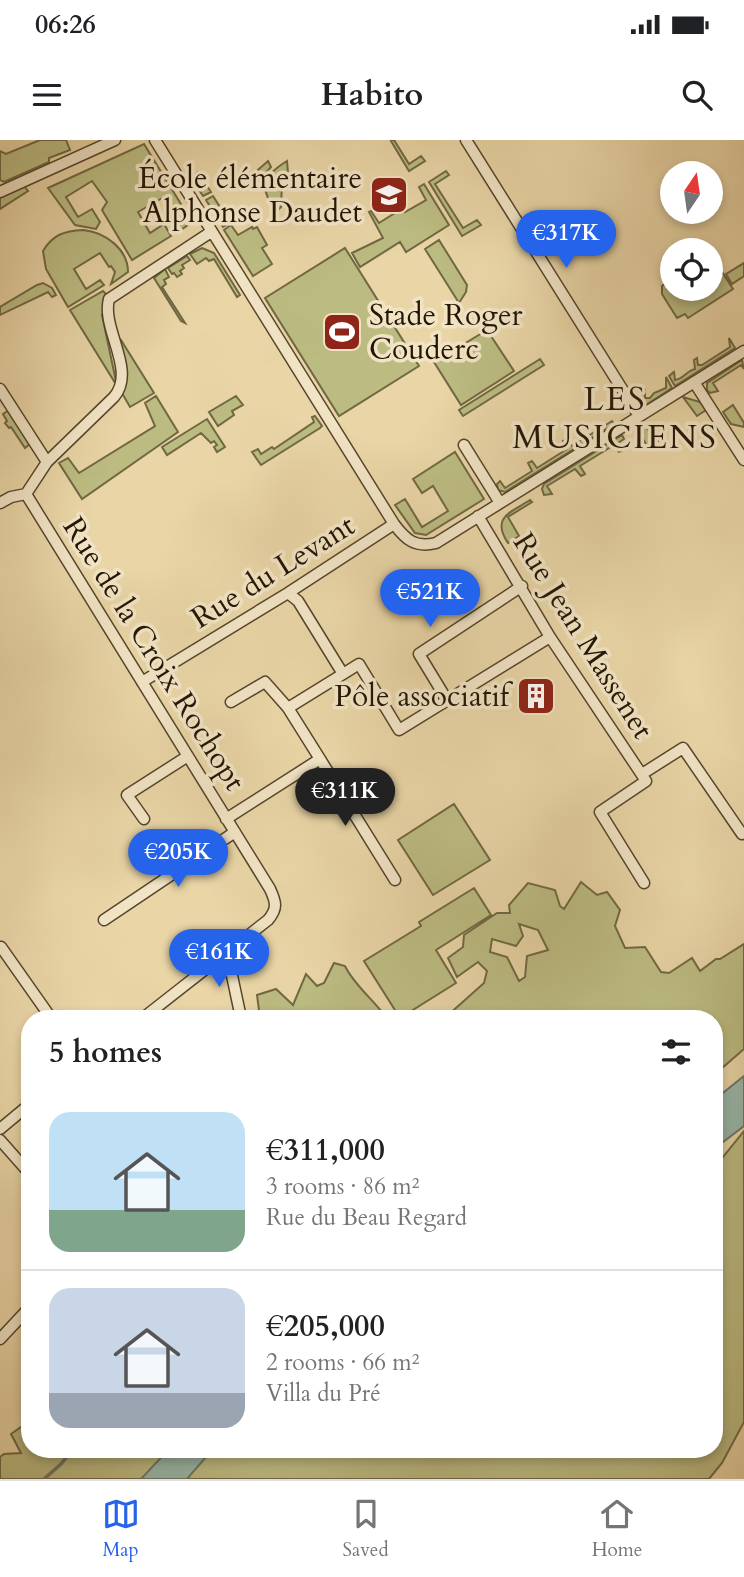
<!DOCTYPE html>
<meta charset="utf-8">
<style>
:root{--surface:#fff;--page:#f6f6f6;--text:#202124;--muted:#757577;--line:#e0e0e0;--accent:#2563eb}
body{margin:0;font-family:Cardo,serif;background:var(--page);color:var(--text);height:100vh;display:flex;flex-direction:column;font-size:26px;white-space:nowrap}
*{box-sizing:border-box;margin:0}
p{font-size:23px;color:var(--muted)}
.icon{flex:none;width:38px;height:38px;fill:none;stroke:currentColor;stroke-width:2;stroke-linecap:round;stroke-linejoin:round}
.map{position:relative;flex:1;overflow:hidden}
.drawer{position:absolute;left:21px;top:870px;width:702px;height:448px;display:flex;flex-direction:column;background:var(--surface);border-radius:28px;box-shadow:0 4px 10px #0003}
.drawer>*{flex:none}
.needle{width:46px;rotate:13deg}
.tools{position:absolute;left:660px;top:21px;display:grid;gap:14px}
.tools a{display:grid;place-items:center;width:63px;height:63px;border-radius:50%;background:var(--surface);box-shadow:0 4px 10px #0003;font-size:35px}
.price{position:absolute;translate:-50% -60px;padding:0 16px;border-radius:24px;background:var(--accent);color:#fff;font-size:23px;line-height:46px;filter:drop-shadow(0 2px 4px #0008)}
.price::after{content:'';position:absolute;left:50%;top:42px;width:21px;height:16px;margin-left:-10px;background:inherit;clip-path:polygon(0 0,100% 0,50% 100%)}
.price.on{background:#222;color:#fff}
ul{padding:0;list-style:none}
li{display:flex;align-items:center;gap:21px;height:175px;padding:0 28px}
li+li{border-top:2px solid var(--line)}
li span{display:grid;place-items:center;flex:none;width:196px;height:140px;border-radius:21px;color:#555}
li>.icon{margin-inline-start:auto}
span .icon{width:84px;height:84px;fill:#fffc;stroke-width:1}
li b{font-size:30px}
h2{display:flex;justify-content:space-between;align-items:center;height:84px;padding:0 28px;font-size:30px}
.status{display:flex;justify-content:space-between;align-items:center;height:49px;padding:0 35px;background:var(--surface);direction:ltr}
.status svg{height:19px;fill:currentColor}
header{display:flex;justify-content:space-between;align-items:center;height:91px;padding:0 28px;background:var(--surface);font-size:32px;font-weight:700}
.menu{display:flex;justify-content:space-around;align-items:center;height:98px;border-top:2px solid var(--line);background:var(--surface);font-size:19px;color:var(--muted)}
.menu a{display:grid;justify-items:center;gap:4px}
.menu .on{color:var(--accent)}
.map>svg:first-child{display:block}
.green{fill:#bcbc82;stroke:#706843;stroke-width:2;fill-rule:evenodd}
.water{fill:#97b8ab;stroke:#697768;stroke-width:2}
.lines{fill:none;stroke-linecap:round;stroke-linejoin:round}
.stream{stroke:#697768;stroke-width:3.5}
.street-casing{stroke:#55452c;stroke-width:13}
.street{stroke:#f1e4c5;stroke-width:10}
.labels{text-anchor:middle;dominant-baseline:central;stroke-width:7;stroke-linejoin:round;paint-order:stroke}
.poi-label{font-size:30px;fill:#241504;stroke:#f1e4c5;text-anchor:end}
.street-label{font-size:30px;fill:#241504;stroke:#f1e4c5}
.quarter-label{font-size:33px;letter-spacing:2px;fill:#241504;stroke:#f1e4c5}
</style>
<div class="status"><b>06:26</b><svg viewBox="0 0 49 12"><path d="M0 12V9h3v3zM5 12V6h3v6zM10 12V3h3v9zM15 12V0h3v12zM26 1h20v11H26zM47 4h2v5h-2z"/></svg></div>
<header><svg class="icon" aria-label="menu" viewBox="0 0 24 24"><path d="M4 6h16M4 12h16M4 18h16"/></svg>Habito<svg class="icon" aria-label="search" viewBox="0 0 24 24"><circle cx="10" cy="10" r="6"/><path d="M15 15l6 6"/></svg></header>
<div class="map">
<svg width="744" height="1339" viewBox="0 0 744 1339">
<rect width="100%" height="100%" fill="#e9d5a6"/>
<filter id="stains"><feTurbulence type="fractalNoise" baseFrequency=".00286" numOctaves="4"/><feColorMatrix values="0 0 0 0 .2 0 0 0 0 .09 0 0 0 0 .02 0 0 0 .5 -.17"/></filter>
<radialGradient id="worn" r=".72"><stop offset=".6" stop-color="#630" stop-opacity="0"/><stop offset="1" stop-color="#630" stop-opacity=".3"/></radialGradient>
<path class="green" d="M40,0H66L70,10L49,18V22L4,42L0,40V11L6,14Z
M394,0L409,24L421,16L425,21L409,31L391,1Z
M144,4L192,82L178,92L173,85L180,78L164,57L138,72L150,93L164,84L171,96L132,120L102,70L107,62L92,41L66,57L78,77L92,69L100,82L96,89L75,85L48,48Z
M268,21L271,27L255,45L250,37Z
M287,21L288,33L282,44L281,67L276,72C259,47 261,37 287,21Z
M446,31L449,35L435,44L463,88L477,80L481,85L462,96L429,42Z
M198,32L211,52L203,56L191,37Z
M424,44L449,85L406,112L400,102L360,127L352,113L383,98L369,72L371,71L379,83L403,68L405,72L426,60L419,47Z
M24,46L28,51L0,69V57Z
M213,56L230,83L223,87L206,60Z
M231,85L238,95L252,87L253,89L257,87L267,105L262,108L272,124L253,136L224,90Z
M83,90C105,92 128,109 128,132L111,144L115,132L111,126L109,127L100,113L74,129L86,149L100,140L104,145L68,167L46,129L43,111C53,94 65,91 83,90Z
M439,100L467,145L466,152L459,163L425,109Z
M202,108L214,113L240,155L237,157L214,119L209,121L206,118L197,124L190,114Z
M345,108L419,226L339,276L265,158Z
M711,115L733,149L688,178L685,174L677,178L662,154V146L672,139V149H710Z
M187,116L190,120L182,125L184,128L180,131L182,134L177,137L174,133L172,134L168,128Z
M744,123V136L732,144L726,134Z
M165,129L169,137L164,140L166,144L162,147L185,183L181,181L154,138Z
M43,143L52,148L56,155L52,157L48,152L0,175V167L37,145Z
M103,151L107,155L103,163L106,174L102,175L117,246L70,170Z
M487,190L514,231L461,265L434,222Z
M729,198L735,208L675,246L669,236L674,232L675,240C684,239 686,231 695,229L694,220L697,218L698,225H702L730,207Z
M121,200L154,253L130,267L122,253L126,237L118,202Z
M540,219L544,225L463,276L459,270Z
M742,220L744,229L741,225L713,243L718,251L710,253L707,250V243Z
M666,237L672,248L646,265L639,254L645,250V258H650L654,253L666,248Z
M156,256L178,292L82,359L59,323L68,318L79,333L155,286L145,263Z
M236,256L243,265L232,271L234,275L218,286L209,272Z
M683,257L700,262L706,270L697,276Z
M733,265L744,283V287L731,284L723,272Z
M9,270L30,304L25,308L11,287L9,288L5,283L7,281L3,274Z
M315,276L322,286L320,288L261,325L252,312L258,309L261,314L272,307L274,309L314,282L312,277Z
M207,279L225,307L217,312L214,307L217,305L214,301L211,303L201,293L167,315L162,307Z
M612,281L614,284L505,352L498,350L497,344L500,341L505,348L532,331L528,323L532,321L537,328L567,309L563,301L567,299L572,306Z
M645,286L658,301L648,307L637,290Z
M622,295L624,299L618,303L623,310L619,312L614,305L580,326L585,334L581,336L575,329L547,346L552,354L544,355L542,349L544,344Z
M455,312L484,359L426,395L415,393L395,365L405,359L422,387L448,371L433,346L422,353L413,339Z
M530,360L532,362L508,377L519,396L508,403C491,377 510,373 530,360Z
M454,664L490,720L433,755L398,700Z
M581,742L597,755L607,752L620,770L615,786L625,808L645,807L661,832L669,833L692,818L700,831L716,819H720L744,804V909L714,935V878H432L447,876L484,843L487,831L478,822L457,837L448,818L463,807L464,795L497,773H510L509,765L528,743L555,750L560,766L564,769ZM519,784L538,790L548,810L527,816L525,837L519,841L507,817L490,812L492,799L516,806L523,796Z
M474,748L491,775L436,810L456,843L400,878L364,821L421,786L419,782Z
M334,823L345,826C353,843 370,857 382,872L366,878H260L257,855L276,849L293,865L306,834L317,846L324,843Z
M744,991V1282L722,1323L709,1339H166L191,1309H714V1028Z
M28,1282L30,1284V1309H185L155,1339H0V1317L4,1314L21,1313L11,1294Z"/>
<path class="water" d="M744,936V986L714,1009V960Z
M169,1309H213L187,1339H141Z"/>
<g class="lines">
<path class="stream" d="M44,1339L61,1324L73,1309"/>
<defs>
<path id="street" d="M155,0L394,384C406,400 415,408 436,403L744,211
M466,0L639,276
M0,52L115,0
M694,242L744,320
M0,249L47,322
M464,305L500,363
M26,354L270,749C276,762 278,768 268,780L143,878
M26,354L47,322L114,257C137,230 101,189 109,159L211,92
M0,363L11,357L26,354
M478,376L550,497L646,641L600,672L644,743
M343,534L359,524L399,590L550,497
M142,542L288,453L394,384
M447,560L419,514L522,446
M231,562L265,542L288,568
M320,619L395,740
M642,634L683,608L742,694
M144,679L127,655L188,616
M226,679L320,619L288,568L343,534L298,461L288,453
M104,780L235,692
M1,807L51,878
M227,812L241,878
M0,989L30,964
M0,1000L30,1034
M0,1199L30,1167"/>
</defs>
<use href="#street" class="street-casing"/>
<use href="#street" class="street"/>
</g>
<defs>
<symbol id="school-square" viewBox="-11 -11 22 22"><rect x="-9" y="-9" width="18" height="18" rx="4" fill="#8f2418" stroke="#f1e4c5"/><path d="M0-5L7-2L0 1L-7-2ZM-4 1L0 2.5L4 1V4Q0 6-4 4Z" fill="#fff"/></symbol>
<symbol id="stadium-square" viewBox="-11 -11 22 22"><rect x="-9" y="-9" width="18" height="18" rx="4" fill="#8f2418" stroke="#f1e4c5"/><path d="M0-5a6.5 5 0 1 0 0 10a6.5 5 0 1 0 0-10ZM-3.5-1.8h7v3.6h-7Z" fill="#fff"/></symbol>
<symbol id="building-square" viewBox="-11 -11 22 22"><rect x="-9" y="-9" width="18" height="18" rx="4" fill="#8f2418" stroke="#f1e4c5"/><path d="M-4-6H4V6H1V3H-1V6H-4ZM-2.5-4.3h1.7v1.8h-1.7ZM.8-4.3h1.7v1.8H.8ZM-2.5-1h1.7V.8h-1.7ZM.8-1h1.7V.8H.8Z" fill="#fff"/></symbol>
</defs>
<g fill-rule="evenodd">
<use href="#school-square" x="367" y="33" width="44" height="44"/>
<use href="#stadium-square" x="320" y="170" width="44" height="44"/>
<use href="#building-square" x="514" y="534" width="44" height="44"/>
</g>
<g class="labels">
<g class="poi-label">
<text x="362" y="38">École élémentaire<tspan x="362" dy="34">Alphonse Daudet</tspan></text>
<text x="369" y="175" text-anchor="start">Stade Roger<tspan x="369" dy="34">Couderc</tspan></text>
<text x="509" y="556">Pôle associatif</text>
</g>
<g class="street-label">
<text transform="translate(273 432) rotate(-32)">Rue du Levant</text>
<text transform="translate(583 496) rotate(58)">Rue Jean Massenet</text>
<text transform="translate(154 514) rotate(58)">Rue de la Croix Rochopt</text>
</g>
<g class="quarter-label">
<text x="615" y="259">LES<tspan x="615" dy="38">MUSICIENS</tspan></text>
</g>
</g>
<rect width="100%" height="100%" filter="url(#stains)"/>
<rect width="100%" height="100%" fill="url(#worn)"/>
</svg>
<div class="tools">
<a><svg class="needle" viewBox="-14 -14 28 28"><path d="M0-13l5 13h-10z" fill="#e53935"/><path d="M0 13l5-13h-10z" fill="#757577"/></svg></a>
<a><svg class="icon" aria-label="locate" viewBox="0 0 24 24"><circle cx="12" cy="12" r="6"/><path d="M12 2v4M12 18v4M2 12h4M18 12h4"/></svg></a>
</div>
<b class="price" style="left:566px;top:130px">€317K</b>
<b class="price" style="left:430px;top:489px">€521K</b>
<b class="price on" style="left:345px;top:688px">€311K</b>
<b class="price" style="left:178px;top:749px">€205K</b>
<b class="price" style="left:219px;top:849px">€161K</b>
<section class="drawer">
<h2>5 homes<svg class="icon" aria-label="filters" viewBox="0 0 24 24"><path d="M4 7h16M4 17h16"/><circle cx="9" cy="7" r="2"/><circle cx="15" cy="17" r="2"/></svg></h2>
<ul>
<li><span style="background:linear-gradient(#bfe0f5 70%,#7fa58c 0)"><svg class="icon" aria-label="home" viewBox="0 0 24 24"><path d="M3 11l9-7 9 7M6 9v11h12V9"/></svg></span><div><b>€311,000</b><p>3 rooms · 86 m²</p><p>Rue du Beau Regard</p></div></li>
<li><span style="background:linear-gradient(#c9d6e8 75%,#9aa5b1 0)"><svg class="icon" aria-label="home" viewBox="0 0 24 24"><path d="M3 11l9-7 9 7M6 9v11h12V9"/></svg></span><div><b>€205,000</b><p>2 rooms · 66 m²</p><p>Villa du Pré</p></div></li>
</ul>
</section>
</div>
<nav class="menu">
<a class="on"><svg class="icon" aria-label="map" viewBox="0 0 24 24"><path d="M3 6l6-2 6 2 6-2v14l-6 2-6-2-6 2zM9 4v14M15 6v14"/></svg>Map</a>
<a><svg class="icon" aria-label="saved" viewBox="0 0 24 24"><path d="M7 4h10v16l-5-4-5 4z"/></svg>Saved</a>
<a><svg class="icon" aria-label="home" viewBox="0 0 24 24"><path d="M3 11l9-7 9 7M6 9v11h12V9"/></svg>Home</a>
</nav>
